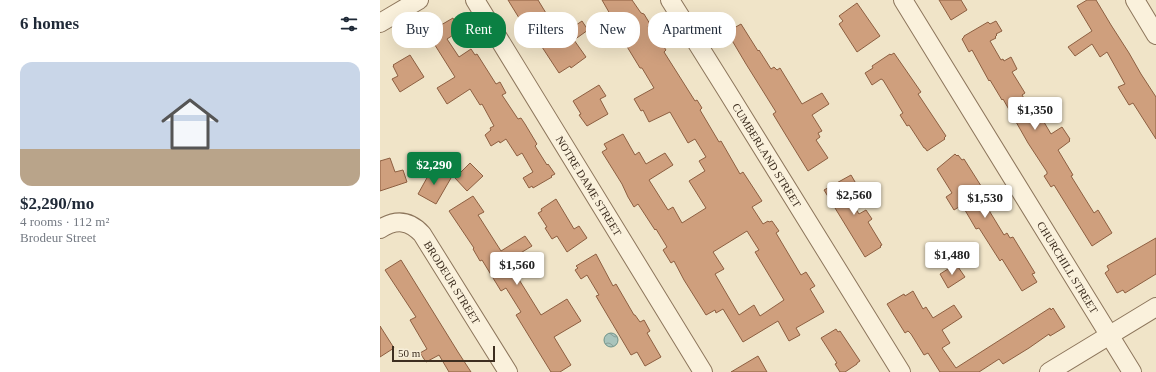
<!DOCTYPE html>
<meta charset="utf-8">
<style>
:root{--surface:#fff;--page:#f2f2f3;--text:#1f2937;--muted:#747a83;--line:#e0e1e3;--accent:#0b8043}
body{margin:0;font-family:Georgia,serif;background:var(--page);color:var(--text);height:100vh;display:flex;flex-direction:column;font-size:15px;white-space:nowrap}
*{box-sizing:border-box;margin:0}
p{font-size:13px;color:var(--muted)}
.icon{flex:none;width:22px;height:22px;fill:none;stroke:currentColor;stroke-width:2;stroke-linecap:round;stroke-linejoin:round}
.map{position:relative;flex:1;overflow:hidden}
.side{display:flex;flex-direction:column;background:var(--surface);width:380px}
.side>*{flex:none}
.top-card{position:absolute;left:12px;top:12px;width:380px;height:36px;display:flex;gap:8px}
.scale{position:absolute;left:12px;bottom:10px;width:103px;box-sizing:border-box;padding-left:4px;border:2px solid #3d2e20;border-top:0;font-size:11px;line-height:14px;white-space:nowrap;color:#3d2e20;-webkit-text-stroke:3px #f7eed8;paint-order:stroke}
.price{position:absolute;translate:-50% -34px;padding:0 9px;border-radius:4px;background:#fff;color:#222;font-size:13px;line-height:26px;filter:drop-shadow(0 1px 2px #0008)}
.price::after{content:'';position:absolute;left:50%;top:24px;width:12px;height:9px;margin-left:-6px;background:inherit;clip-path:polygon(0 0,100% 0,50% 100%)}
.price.active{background:var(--accent);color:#fff}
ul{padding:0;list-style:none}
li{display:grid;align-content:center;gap:8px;height:212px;padding:0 20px}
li+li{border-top:1px solid var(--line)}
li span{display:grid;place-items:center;height:124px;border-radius:12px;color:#555}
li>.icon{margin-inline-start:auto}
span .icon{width:72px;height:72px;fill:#fffc;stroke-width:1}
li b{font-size:17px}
h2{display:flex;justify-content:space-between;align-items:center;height:48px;padding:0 20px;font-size:17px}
.chip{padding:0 14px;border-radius:16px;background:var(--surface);box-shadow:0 4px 16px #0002;font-size:14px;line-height:36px}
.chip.active{background:var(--accent);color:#fff}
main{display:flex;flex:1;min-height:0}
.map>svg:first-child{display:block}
.water{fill:url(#water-waves);stroke:#6f938a}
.building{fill:#cf9f7d;stroke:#8d5f41;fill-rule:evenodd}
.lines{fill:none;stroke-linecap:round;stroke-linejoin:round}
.minor-casing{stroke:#8d765c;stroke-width:20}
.minor{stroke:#faf1dc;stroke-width:18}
.labels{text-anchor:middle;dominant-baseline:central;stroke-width:3;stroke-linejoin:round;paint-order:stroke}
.street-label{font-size:11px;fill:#3d2e20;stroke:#f7eed8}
</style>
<main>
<section class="side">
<h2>6 homes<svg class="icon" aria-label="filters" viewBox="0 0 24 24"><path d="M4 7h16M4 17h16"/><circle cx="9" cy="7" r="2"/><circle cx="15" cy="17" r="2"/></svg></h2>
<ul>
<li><span style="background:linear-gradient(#c9d6e8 70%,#b9a48a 0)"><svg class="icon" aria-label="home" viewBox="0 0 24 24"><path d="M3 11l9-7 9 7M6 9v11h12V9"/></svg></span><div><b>$2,290/mo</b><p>4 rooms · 112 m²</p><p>Brodeur Street</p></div></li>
</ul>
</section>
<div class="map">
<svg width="776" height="372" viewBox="0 0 776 372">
<defs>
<pattern id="water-waves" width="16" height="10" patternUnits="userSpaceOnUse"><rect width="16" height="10" fill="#a9c4bc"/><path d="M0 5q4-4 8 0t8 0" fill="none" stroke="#8ba098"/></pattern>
</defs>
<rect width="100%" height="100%" fill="#f0e4c8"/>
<path class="water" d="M148 270a7 7 0 1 1 14 0a7 7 0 1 1-14 0Z
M224 340a7 7 0 1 1 14 0a7 7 0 1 1-14 0Z"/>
<path class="building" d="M128,0H158L180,36L202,21L208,30L194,40L206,57L191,68L190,66L179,73L162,47H161L150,29L147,31Z
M222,0H252L261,13L264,14L270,24L268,26L277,40L280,41L286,50L284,52L315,101L317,100L322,108L320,110L339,142L341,141L360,174L363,172L382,201L372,207L383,224L388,221L389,222L392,221L399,231L396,233L421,275L426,272L435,286L430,289L444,312L416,328L420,335L409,341L398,321L363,342L343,309L336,313L335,310L326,315L304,280L294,261L291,263L283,250L287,247L276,229L275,230L258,204L254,207L248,197L242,184L222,152L227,149L224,144L243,134L255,155L259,152L266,164L285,153L293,165L269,180L288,210L293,207L302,223L326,208L309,181L325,171L319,161L326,157L315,139L308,143L290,112L269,122L263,110L261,111L254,99L274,88L262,68H260L232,22L234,21ZM367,231L379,250L375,252L404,300L380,316L374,305L359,315L335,274L344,269L333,252Z
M559,0H581L587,10L571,20Z
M707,0H716L731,25L749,53L761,74L776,97V139L753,103L749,105L738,87L745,84L727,52L720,57L712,44L695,56L688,47L712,31L697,6Z
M477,3L500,36L477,52L459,24L463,21L459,16Z
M73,18L74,20L77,18L83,27L80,29L81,30L67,39L79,57L91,49L95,55L97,54L116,84L120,82L126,93L122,95L138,119L141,118L145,124L157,144L155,146L167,165L168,164L175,174L171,176L172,177L153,188L152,186L149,188L143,178L153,172L142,153L137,156L126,139L120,143L119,141L111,146L105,135L111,130L110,128L114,126L102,104L100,105L90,89L67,104L57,88L75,77L53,42L54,41L49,32Z
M616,21L622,31L616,34L617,35L615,37L616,38L610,41L621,60L623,59L624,61L631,57L637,69L632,72L645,93L642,95L654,114L658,112L671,134L682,127L690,139L689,140L690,141L678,150L693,175L691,176L714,213L718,210L732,233L712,246L674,185L671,187L664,176L667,174V172L648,143L623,99L622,100L610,80L609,81L592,50L589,52L582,39L584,37V36L608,22L610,24Z
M361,24L378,51L379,50L391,69L394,67L397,70L400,68L422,104L442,93L449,104L432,115L442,131L438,133L440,137L436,140L448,158L428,171L407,137L393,114L396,112L366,64L347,32Z
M514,53L541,92L538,94L566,136L564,138L565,139L547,151L545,148H544L529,125L527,126L520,115L523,113L503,80L501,79L492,85L485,73L493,68L492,66L510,54L511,55Z
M30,55L44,77L20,92L12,79L18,76L13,66H14L13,65Z
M219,85L226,96L220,99L228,114L207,126L199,115L201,114L193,101Z
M575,154L577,156L578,155L582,160L584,159L603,189L599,191L601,193L599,194L624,235L627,233L630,238L633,237L655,273L652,274L657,282L642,291L622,259L620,261L599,228L596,229L582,205L574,210L566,197L572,193L557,169Z
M10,158L15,172L23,170L27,182L0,191V161Z
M90,163L103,176L87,191L75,178Z
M53,167L71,178L56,204L38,194Z
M471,175L478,187L466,194L479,214L486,210L492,219L488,222L502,245L500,246L501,247L485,257L444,190Z
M93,196L104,212L98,215L121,251L145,236L152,246L134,257L145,274L138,278L161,315L187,299L201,321L174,337L191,365L180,372H171L136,315L141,312L126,288L121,291L102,260L100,261L93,249L94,248L69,211Z
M176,199L194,229L199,226L207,238L187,252L177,236L172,239L165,228L167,227L158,213L162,211L161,209Z
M776,238V274L745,293L743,290L737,293L725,273L729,270L727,266Z
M216,254L233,286L236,284L254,315H255L260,322L264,320L270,331L267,333L281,357L265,366L257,352L251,355L216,296L219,295L207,275L201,279L195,270L198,268L196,266Z
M21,260L78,352L91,372H69L59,355L46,362L40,353L47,349L30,320L36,317L5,270Z
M576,264L585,277L568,288L560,274Z
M533,291L543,309L546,307L553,318L574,305L582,317L562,330L570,343L562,348L576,368L670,308L671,310L673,308L685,327L670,336L669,334L649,348L623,364L619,359L599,372H560L548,353L544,355L531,334L528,331L525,333L507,304L524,294L525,296Z
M0,326L14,348L0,357Z
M456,329L458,332L460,331L480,361L477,363V364L465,372H460L455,364L457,363L441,338Z
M378,356L387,372H351Z"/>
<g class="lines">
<defs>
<g id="minor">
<path id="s1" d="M95,0L323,372"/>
<path id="s2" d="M290,0L347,91L521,372"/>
<path id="s3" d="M523,0L752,372"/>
<path d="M755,0L776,35"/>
<path d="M0,23L39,0"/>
<path id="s4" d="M0,229C16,219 29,220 42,234L128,372"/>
<path d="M669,372L776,307"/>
</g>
</defs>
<use href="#minor" class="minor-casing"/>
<use href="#minor" class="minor"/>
</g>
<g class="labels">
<g class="street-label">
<text stroke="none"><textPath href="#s2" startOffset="183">CUMBERLAND STREET</textPath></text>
<text stroke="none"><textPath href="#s1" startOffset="218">NOTRE DAME STREET</textPath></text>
<text stroke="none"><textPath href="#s3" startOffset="314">CHURCHILL STREET</textPath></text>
<text stroke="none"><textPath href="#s4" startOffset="104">BRODEUR STREET</textPath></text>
</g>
</g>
</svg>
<div class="scale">50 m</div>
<b class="price" style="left:655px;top:131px">$1,350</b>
<b class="price active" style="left:54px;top:186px">$2,290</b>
<b class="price" style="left:474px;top:216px">$2,560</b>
<b class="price" style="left:605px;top:219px">$1,530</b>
<b class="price" style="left:572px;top:276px">$1,480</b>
<b class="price" style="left:137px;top:286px">$1,560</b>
<div class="top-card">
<a class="chip">Buy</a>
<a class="chip active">Rent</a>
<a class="chip">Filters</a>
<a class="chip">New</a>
<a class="chip">Apartment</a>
</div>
</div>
</main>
